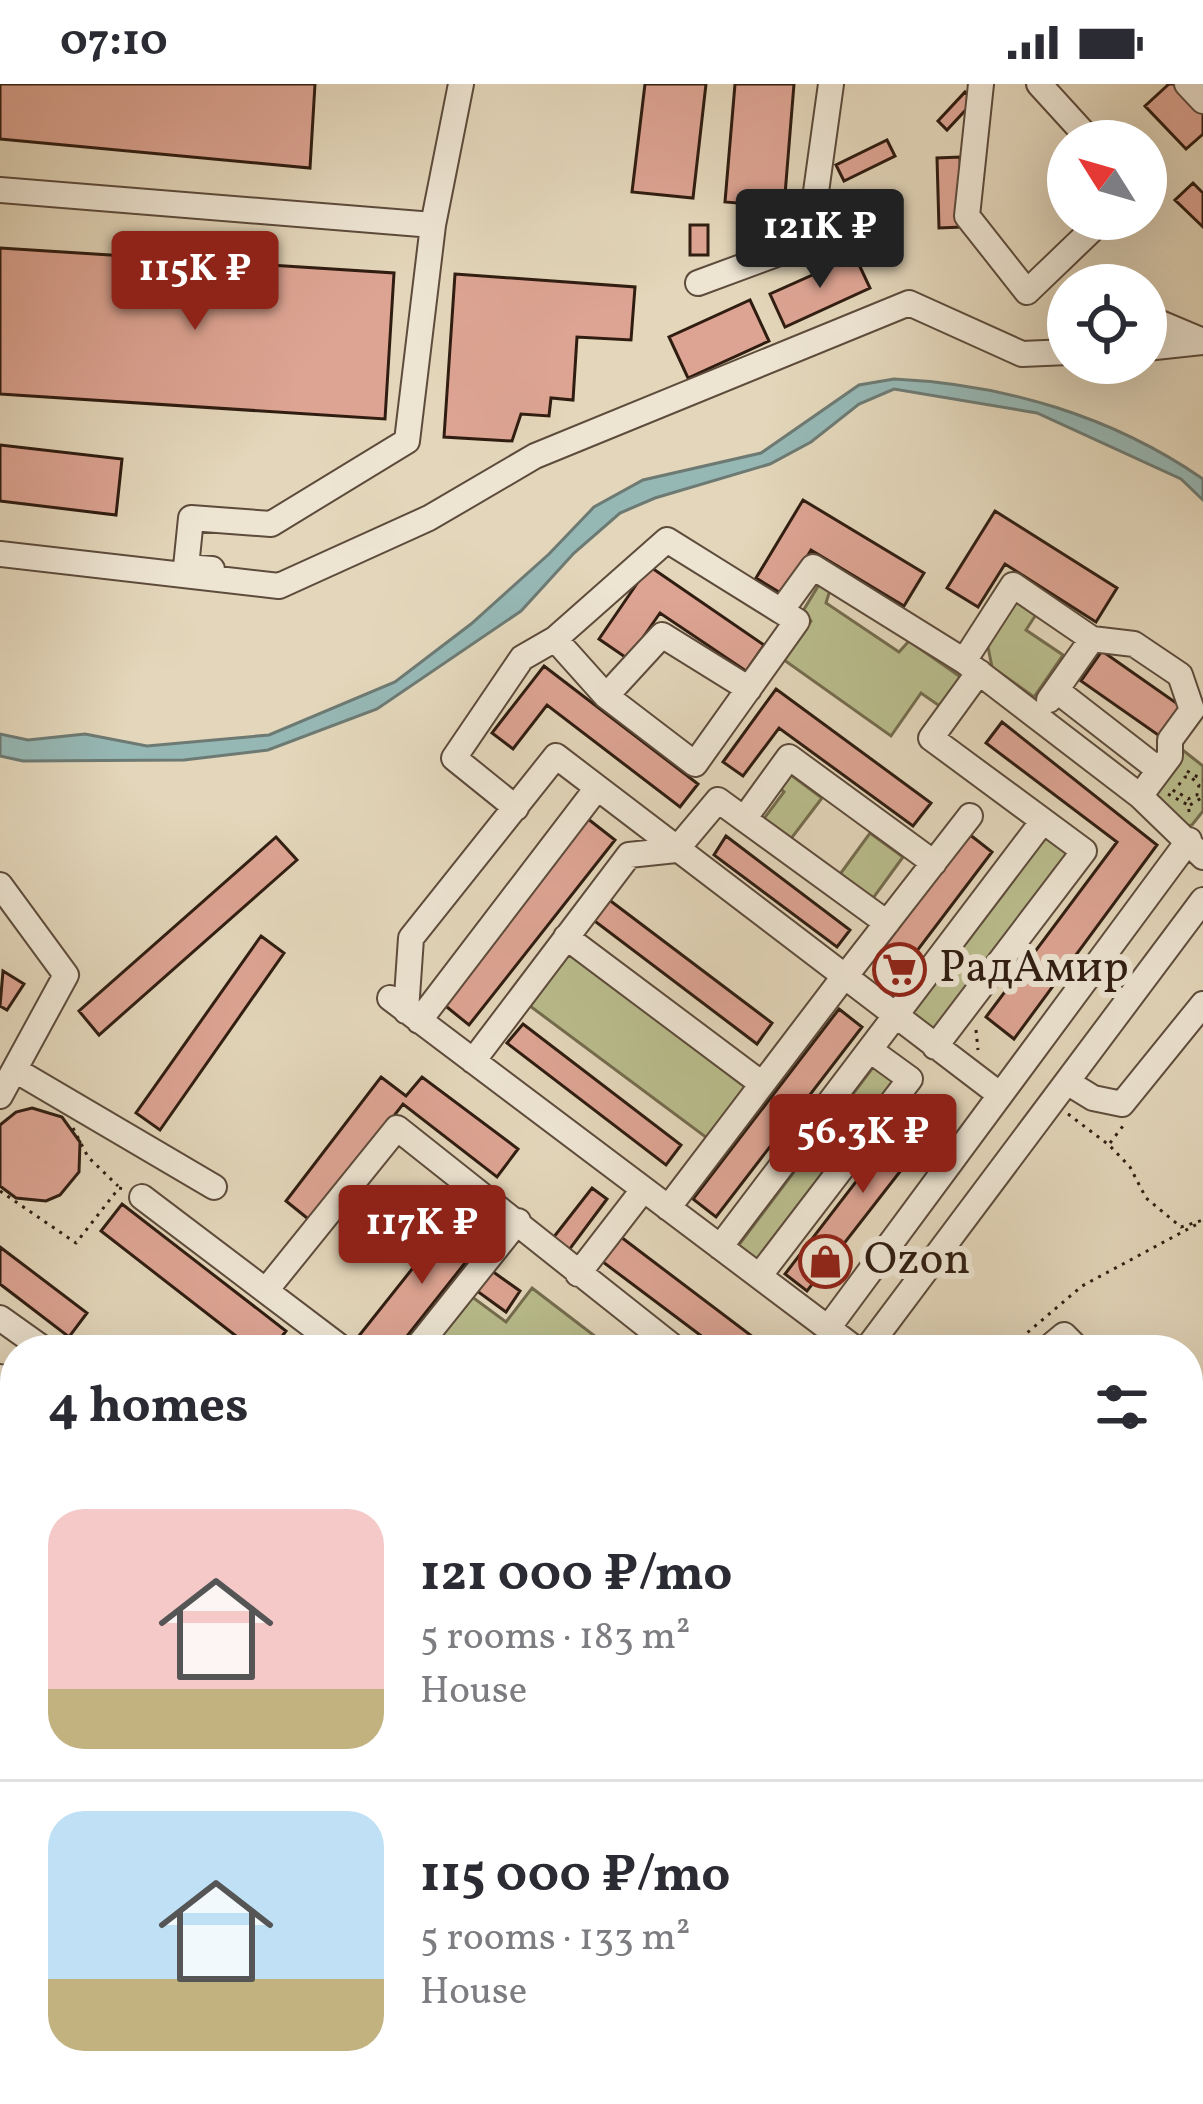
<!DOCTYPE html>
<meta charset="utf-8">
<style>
:root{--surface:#fff;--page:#f7f7f7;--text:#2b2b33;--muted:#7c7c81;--line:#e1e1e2;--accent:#8f2418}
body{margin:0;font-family:Vollkorn,serif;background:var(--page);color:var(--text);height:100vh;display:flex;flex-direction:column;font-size:45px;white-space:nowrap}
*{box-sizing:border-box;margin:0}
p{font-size:39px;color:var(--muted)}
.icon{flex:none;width:66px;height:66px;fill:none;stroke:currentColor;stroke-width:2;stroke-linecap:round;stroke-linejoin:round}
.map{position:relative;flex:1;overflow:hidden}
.details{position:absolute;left:0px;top:1251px;width:1203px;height:771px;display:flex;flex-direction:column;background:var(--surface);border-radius:48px 48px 0 0;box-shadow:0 12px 48px #0002}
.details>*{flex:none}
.needle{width:78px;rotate:307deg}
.fabs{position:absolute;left:1047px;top:36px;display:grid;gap:24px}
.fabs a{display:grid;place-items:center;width:120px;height:120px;border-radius:50%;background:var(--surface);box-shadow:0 12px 48px #0002;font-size:60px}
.price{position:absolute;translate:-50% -102px;padding:0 27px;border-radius:12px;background:var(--accent);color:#fff;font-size:39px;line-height:78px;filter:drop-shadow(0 3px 6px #0008)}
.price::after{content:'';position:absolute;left:50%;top:72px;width:36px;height:27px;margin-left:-18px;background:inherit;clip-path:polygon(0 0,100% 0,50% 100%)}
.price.current{background:#222;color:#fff}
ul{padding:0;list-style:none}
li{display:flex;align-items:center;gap:36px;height:300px;padding:0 48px}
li+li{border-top:3px solid var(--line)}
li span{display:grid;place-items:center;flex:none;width:336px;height:240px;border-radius:36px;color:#555}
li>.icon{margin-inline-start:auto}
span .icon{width:144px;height:144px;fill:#fffc;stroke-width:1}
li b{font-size:51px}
h2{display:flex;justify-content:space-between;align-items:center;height:144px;padding:0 48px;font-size:51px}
.status{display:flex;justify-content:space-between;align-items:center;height:84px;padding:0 60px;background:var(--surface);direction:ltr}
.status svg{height:33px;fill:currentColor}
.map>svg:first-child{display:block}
.green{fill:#b9bc8c;stroke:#746c4e;stroke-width:3}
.water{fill:#96b8b5;stroke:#6d7a73;stroke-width:3}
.building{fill:#dda493;stroke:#301d11;stroke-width:3}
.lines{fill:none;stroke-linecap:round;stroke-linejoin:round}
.minor-casing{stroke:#5d4b3b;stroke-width:28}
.path{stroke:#301d11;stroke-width:3;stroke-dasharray:3 6;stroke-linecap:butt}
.minor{stroke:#ede4d2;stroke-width:24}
.labels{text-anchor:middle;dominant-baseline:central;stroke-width:12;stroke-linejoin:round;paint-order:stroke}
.poi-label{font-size:45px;fill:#301d11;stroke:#ede4d2;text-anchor:start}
</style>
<div class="status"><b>07:10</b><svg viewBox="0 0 49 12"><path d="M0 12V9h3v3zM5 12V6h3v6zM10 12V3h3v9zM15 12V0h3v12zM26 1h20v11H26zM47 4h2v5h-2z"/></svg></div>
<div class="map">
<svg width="1203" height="2020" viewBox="0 0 1203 2020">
<rect width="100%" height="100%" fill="#e3d6ba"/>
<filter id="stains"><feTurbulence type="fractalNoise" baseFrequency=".00167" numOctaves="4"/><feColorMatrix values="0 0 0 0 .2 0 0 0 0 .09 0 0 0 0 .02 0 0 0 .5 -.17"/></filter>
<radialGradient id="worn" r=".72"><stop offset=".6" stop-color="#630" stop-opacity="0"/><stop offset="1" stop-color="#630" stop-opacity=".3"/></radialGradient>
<path class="green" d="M820,499L830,506L826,519L899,568L909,557L962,594L941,623L921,609L891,652L784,576L811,537L803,527Z
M1017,515L1037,529L1026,546L1063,571L1034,613L992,583L987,558Z
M1170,656L1203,682V727L1192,741L1177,744L1140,712Z
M787,688L822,714L787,760L760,740L784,708L777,701Z
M870,749L903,773L871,817L838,793Z
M1048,750L1072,768L933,951L909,933Z
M573,864L754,1000L711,1057L530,922Z
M874,982L895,998L759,1177L738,1162Z
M532,1204L613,1266H430L471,1212L506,1238Z"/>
<path class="water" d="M894,295C1004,300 1112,332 1203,395V416L1181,395L1037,329L894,305L859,320L811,358L770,380L655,414L620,429L574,469L521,527L377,625L268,666L184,676L23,677L0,672V650L28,656L85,650L147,662L269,651L395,598L471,540L549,470L594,423L643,396L761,369L859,301Z
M1188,1848L1203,1903V2020H1175L1171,2007H1188Z"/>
<path class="building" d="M0,0H315L310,84L0,55Z
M645,0H706L693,114L632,108Z
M735,0H794L784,123L725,118Z
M1169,0H1188L1203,16V50L1186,65L1145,22Z
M965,8L974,17L947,46L938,37Z
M887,56L895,72L844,97L836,81Z
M960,73L962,143L939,144L937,74Z
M1193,99L1203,109V143L1175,116Z
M690,141H708V171H690Z
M0,164L394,189L385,335L0,310Z
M855,172L870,204L785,243L770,210Z
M455,190L635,203L631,256L577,253L573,316L551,314L549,332L521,330L512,357L444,353Z
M750,216L769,257L688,294L669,253Z
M0,361L122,375L116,431L0,417Z
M803,416L924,489L904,522L811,466L784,511L756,494Z
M995,427L1117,504L1096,538L1005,480L978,523L947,504Z
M649,482L764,561L746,587L660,529L628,575L599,555Z
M1102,567L1182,623L1161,653L1081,597Z
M544,582L698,700L680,723L547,621L513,665L492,649Z
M776,605L931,719L913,742L779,644L743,692L723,678Z
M1002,638L1157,761L1014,955L986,933L1117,758L986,659Z
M583,731L615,756L469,941L437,915Z
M969,750L992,768L901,888L878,871Z
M726,752L850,846L837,863L714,771Z
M276,753L297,776L99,951L79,927Z
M608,815L772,939L757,960L592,835Z
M261,852L284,869L160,1046L136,1029Z
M3,887L24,900L7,926L0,922Z
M839,925L862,943L716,1133L693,1115Z
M523,940L681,1061L666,1081L507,959Z
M381,993L406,1012L422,993L518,1065L497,1093L403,1020L312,1138L286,1117Z
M918,1017L941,1035L807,1207L785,1190Z
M32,1024L62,1033L80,1058L79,1088L60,1111L46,1117L16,1114L0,1102V1041L16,1028Z
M592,1104L607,1115L569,1166L553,1154Z
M122,1120L286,1247L272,1266H254L101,1147Z
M455,1131L484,1155L396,1266H375L358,1253Z
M617,1150L770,1266H720L599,1175Z
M0,1163L87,1229L69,1253L0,1200Z
M492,1187L520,1207L506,1228L477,1207Z
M0,1326L15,1334V1375L0,1367Z
M15,1664V1699L0,1728V1692Z
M0,1851L15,1861V1934L5,1927L0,1934Z
M379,2007H395L411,2020H368Z
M612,2007H658L648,2020H626Z"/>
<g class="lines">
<defs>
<path id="minor" d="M981,0L967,132L1027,208L1103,135
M1039,0L1091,57
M1187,0L1203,17
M0,106L433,141L461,0
M698,199L809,158L831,0
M1146,233L1203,257
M1146,264L1203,258
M0,470L279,502L429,434L535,372L909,219L1022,270L1068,268
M212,485L186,483L191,434L271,440L407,357L433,141
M555,555L667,456L781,527
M964,577L1013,501L1092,555L1134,560L1180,591L1192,626L1170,656V672L1140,712
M1056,606L1159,686
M606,612L662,551L749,605
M1049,616L1092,555
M516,724L454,674L522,574L555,555L606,612L695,680L797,537L781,527L813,483L964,577L1140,712L1203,773
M744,735L789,673L934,779
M0,801L66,891L0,1012
M566,853L762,1000
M844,894L970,732
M390,914L857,1266
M406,927L411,854L556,672L999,1010
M419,937L597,704
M935,963L1084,767L931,654L979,588
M473,977L629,771L676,766L718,716L887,839
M15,986L214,1103
M1067,998L1093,1014L1122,1020L1203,920
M142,1113L344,1266
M668,1124L843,894
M720,1163L1043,737
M578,1190L643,1106
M760,1191L910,995L870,966
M267,1205L397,1044L677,1266
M0,1234L45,1266
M828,1244L1189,756
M415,1266L518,1137
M866,1266L1203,816
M1046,1266L1064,1251L1079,1266
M0,1293L15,1301
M0,1586L15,1602
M518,2007L536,2020
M1135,2007L1144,2020
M273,2020L283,2007
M564,2020L575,2007
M694,2020L704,2007
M971,2020L976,2007"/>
</defs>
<use href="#minor" class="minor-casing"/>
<path class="path" d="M1187,687L1203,696
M1173,708L1185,693H1191L1199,701L1197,711L1188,715L1176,707
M1168,710L1188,721L1190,733
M1190,721L1203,713
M976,946L978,966
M1068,1030L1109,1061L1130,1083L1146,1114L1181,1143L1203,1136
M73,1044L88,1073L118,1102
M1110,1059L1126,1038
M0,1107L76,1159L119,1104L124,1105
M1007,1266L1082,1202L1201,1138
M217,2020L227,2007"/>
<use href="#minor" class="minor"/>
</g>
<defs>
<symbol id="supermarket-ring" viewBox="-11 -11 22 22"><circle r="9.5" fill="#ede4d2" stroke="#8f2418" stroke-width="1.5"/><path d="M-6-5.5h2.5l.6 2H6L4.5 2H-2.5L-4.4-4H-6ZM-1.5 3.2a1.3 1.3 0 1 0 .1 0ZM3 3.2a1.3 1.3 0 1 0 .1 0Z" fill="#8f2418"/></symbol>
<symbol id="shop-ring" viewBox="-11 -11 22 22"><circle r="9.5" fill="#ede4d2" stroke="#8f2418" stroke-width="1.5"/><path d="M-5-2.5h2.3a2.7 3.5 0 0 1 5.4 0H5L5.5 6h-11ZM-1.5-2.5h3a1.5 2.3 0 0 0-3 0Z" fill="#8f2418"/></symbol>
</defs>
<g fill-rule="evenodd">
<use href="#supermarket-ring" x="870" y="856" width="59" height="59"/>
<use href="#shop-ring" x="796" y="1148" width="59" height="59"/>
</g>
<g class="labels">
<g class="poi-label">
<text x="939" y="885">РадАмир</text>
<text x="864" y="1177">Ozon</text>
</g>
</g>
<rect width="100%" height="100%" filter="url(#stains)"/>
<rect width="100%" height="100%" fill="url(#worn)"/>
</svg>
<div class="fabs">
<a><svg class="needle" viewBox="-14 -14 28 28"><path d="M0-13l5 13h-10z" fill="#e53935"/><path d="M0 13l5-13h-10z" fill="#7c7c81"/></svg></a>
<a><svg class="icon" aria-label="locate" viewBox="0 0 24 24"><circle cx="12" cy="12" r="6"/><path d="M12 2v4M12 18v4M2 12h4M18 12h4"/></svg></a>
</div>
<b class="price current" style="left:820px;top:207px">121K ₽</b>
<b class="price" style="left:195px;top:249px">115K ₽</b>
<b class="price" style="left:863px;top:1112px">56.3K ₽</b>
<b class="price" style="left:422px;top:1203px">117K ₽</b>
<section class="details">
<h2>4 homes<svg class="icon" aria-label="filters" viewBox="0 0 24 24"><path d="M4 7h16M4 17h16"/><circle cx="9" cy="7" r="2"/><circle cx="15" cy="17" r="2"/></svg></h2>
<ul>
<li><span style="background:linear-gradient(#f6c9c9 75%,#c2b280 0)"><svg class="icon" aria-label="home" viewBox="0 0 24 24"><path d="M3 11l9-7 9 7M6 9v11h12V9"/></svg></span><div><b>121 000 ₽/mo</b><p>5 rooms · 183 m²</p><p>House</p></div></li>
<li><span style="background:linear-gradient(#bfe0f5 70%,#c2b280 0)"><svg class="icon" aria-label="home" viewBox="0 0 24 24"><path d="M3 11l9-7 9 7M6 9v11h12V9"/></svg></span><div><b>115 000 ₽/mo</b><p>5 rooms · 133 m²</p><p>House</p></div></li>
</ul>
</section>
</div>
